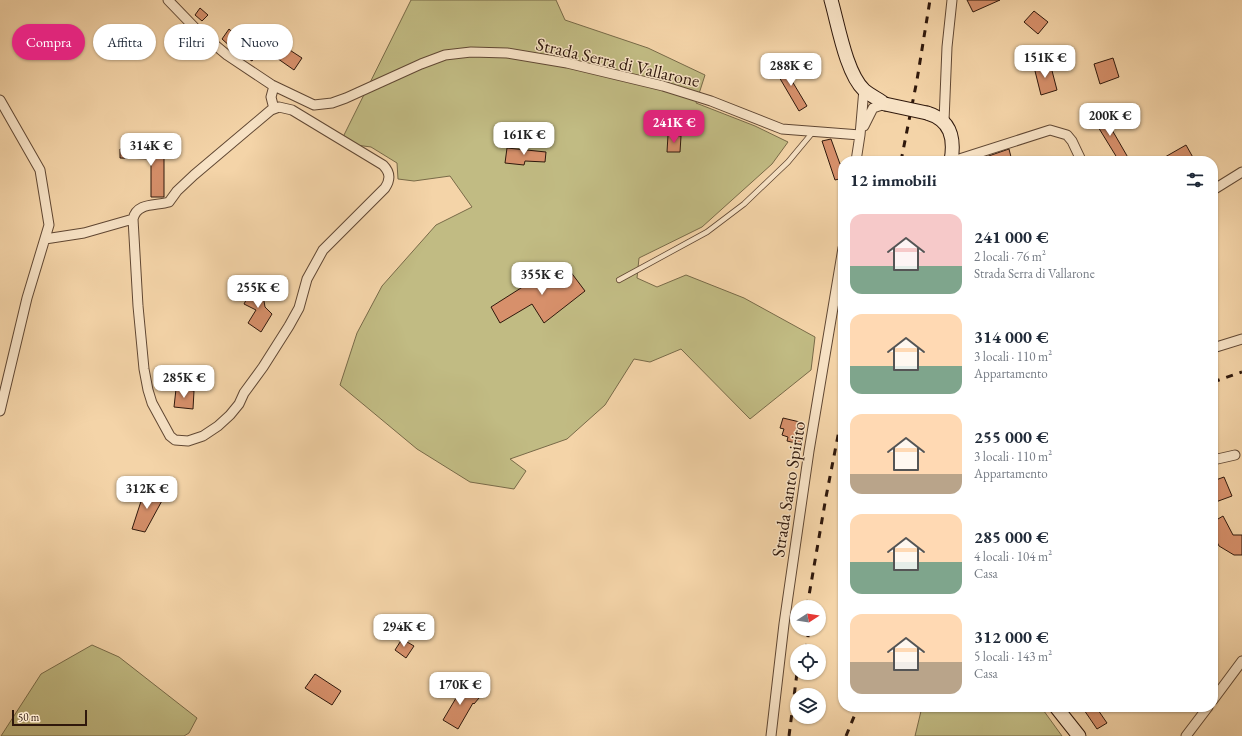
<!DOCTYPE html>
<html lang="it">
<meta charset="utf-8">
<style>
:root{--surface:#fff;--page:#f2f2f3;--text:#1f2937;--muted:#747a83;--accent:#db2777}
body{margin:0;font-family:"EB Garamond",serif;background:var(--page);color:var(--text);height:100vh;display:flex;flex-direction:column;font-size:15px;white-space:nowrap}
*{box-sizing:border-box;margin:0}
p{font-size:13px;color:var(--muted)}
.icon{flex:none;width:22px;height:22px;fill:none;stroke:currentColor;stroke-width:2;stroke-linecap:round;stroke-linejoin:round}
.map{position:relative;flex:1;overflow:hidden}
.details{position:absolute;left:838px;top:156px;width:380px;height:556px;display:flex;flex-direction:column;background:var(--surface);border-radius:16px;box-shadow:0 1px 3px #0004}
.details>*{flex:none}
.banner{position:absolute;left:12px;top:24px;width:380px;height:36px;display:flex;gap:8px}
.needle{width:26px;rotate:78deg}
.tools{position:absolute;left:790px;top:600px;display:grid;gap:8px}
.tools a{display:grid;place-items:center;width:36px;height:36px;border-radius:50%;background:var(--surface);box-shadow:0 1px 3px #0004;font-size:20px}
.scale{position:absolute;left:12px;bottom:10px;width:75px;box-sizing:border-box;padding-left:4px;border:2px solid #2f180c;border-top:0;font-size:11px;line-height:14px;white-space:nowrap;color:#2f180c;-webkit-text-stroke:3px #f8e3c6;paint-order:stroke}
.price{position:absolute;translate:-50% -34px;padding:0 9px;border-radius:8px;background:#fff;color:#222;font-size:13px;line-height:26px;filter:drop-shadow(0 1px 2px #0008)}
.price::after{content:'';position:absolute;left:50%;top:24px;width:12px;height:9px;margin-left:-6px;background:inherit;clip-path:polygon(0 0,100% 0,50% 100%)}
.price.active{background:var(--accent);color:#fff}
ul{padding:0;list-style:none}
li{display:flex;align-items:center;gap:12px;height:100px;padding:0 12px}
li span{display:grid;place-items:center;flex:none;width:112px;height:80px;border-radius:12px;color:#555}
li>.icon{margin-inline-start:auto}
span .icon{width:48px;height:48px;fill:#fffc;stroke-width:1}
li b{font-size:17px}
h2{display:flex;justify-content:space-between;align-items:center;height:48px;padding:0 12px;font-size:17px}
.tag{padding:0 14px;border-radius:18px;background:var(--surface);box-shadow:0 1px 3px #0004;font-size:14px;line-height:36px}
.tag.active{background:var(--accent);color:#fff}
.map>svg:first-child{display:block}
.green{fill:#c1bb83;stroke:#786a48}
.building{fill:#d7906b;stroke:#2f180c}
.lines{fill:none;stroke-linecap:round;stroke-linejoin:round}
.lane-casing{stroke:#604733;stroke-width:6}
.street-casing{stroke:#604733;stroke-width:11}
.secondary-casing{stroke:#2f180c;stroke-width:15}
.lane{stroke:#f8e3c6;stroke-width:4.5}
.street{stroke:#f8e3c6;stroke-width:9}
.secondary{stroke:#f8e3c6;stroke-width:13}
.rail{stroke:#2f180c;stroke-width:3;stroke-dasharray:7 7;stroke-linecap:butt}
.secondary-bridge-casing{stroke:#2f180c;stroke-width:15;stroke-linecap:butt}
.secondary-bridge{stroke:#f8e3c6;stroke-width:13}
.labels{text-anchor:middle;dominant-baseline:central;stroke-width:3;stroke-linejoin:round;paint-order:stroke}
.street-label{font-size:18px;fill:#2f180c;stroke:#f8e3c6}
</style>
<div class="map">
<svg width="1242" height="736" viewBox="0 0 1242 736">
<rect width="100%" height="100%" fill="#f4d4a8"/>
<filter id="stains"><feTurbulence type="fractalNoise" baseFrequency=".005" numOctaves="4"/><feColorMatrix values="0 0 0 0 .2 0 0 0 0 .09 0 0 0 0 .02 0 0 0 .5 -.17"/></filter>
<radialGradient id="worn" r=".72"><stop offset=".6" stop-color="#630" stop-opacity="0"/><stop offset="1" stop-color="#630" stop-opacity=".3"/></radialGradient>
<path class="green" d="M411,0H556L565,20L648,48L705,75L696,103L755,126L788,142L772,164L702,227L639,258L637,278L657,287L686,275L744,298L815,337L811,370L750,419L681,349L650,362L634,359L605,405L567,439L510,459L526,471L514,489L470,482L417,449L340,385L357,333L382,286L436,225L472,207L450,176L414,181L398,179L397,163L371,147L356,145L343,137Z
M92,645L119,657L197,718L189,733L184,736H1L41,674Z
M922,707H1041L1062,736H915Z"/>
<path class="building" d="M967,0H1000L973,12Z
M200,8L208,15L202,21L195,15Z
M1034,11L1048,22L1038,34L1024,22Z
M229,29L248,46L259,30L302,58L294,70L261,47L252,61L232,48L222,39Z
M1113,58L1119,77L1100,84L1094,64Z
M1050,63L1057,90L1041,95L1034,67Z
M783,66L786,71L790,69L796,78L792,81L807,106L799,111L775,70Z
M1101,112L1115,135L1130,161H1119L1092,117Z
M668,135L681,136L680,152H667Z
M831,139L840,164L843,163V178L835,180L822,141Z
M1186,145L1195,161H1158Z
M507,148L546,152L545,162L525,161L524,165L505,163Z
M120,149H164V197H151V159L120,158Z
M1009,149L1011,157L999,161H974Z
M567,267L585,291L544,323L532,304L500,323L491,307L532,281L550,275Z
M253,287L267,295L264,301L265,307L272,314L261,332L248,323L256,310L244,304Z
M176,389L194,391L193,409L174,407Z
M783,418L804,423L800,444L787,441L788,437L782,435L784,429L780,428Z
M1224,477L1232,496L1213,503V481Z
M145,489L164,497L145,532L132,529Z
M1223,516L1233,535H1242V555H1234L1219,546L1213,534V522Z
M402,639L414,646L406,658L395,650Z
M315,674L341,691L332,705L305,688Z
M458,682L479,698L474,704L473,703L458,729L443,720L459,693L453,688Z
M1082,707H1096L1107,723L1097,729Z"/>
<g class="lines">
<defs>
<path id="lane" d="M619,280L707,232L744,204L788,162L813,132"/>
<path id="street" d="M168,0L197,30L227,55L272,85L314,105L332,103L346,98L421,64L445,55L471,52L507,53L567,63L663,86L711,101L782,129L860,135
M0,100L40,170L49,225L27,298L0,411
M274,109L271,97L274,86
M944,121L947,47L952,0
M864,126L873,108L885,104
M856,161L860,135L864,89
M953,161L1050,130L1067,135L1072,141L1081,160
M1213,190L1242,172
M45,239L84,233L133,219L138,306L144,369L148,390L152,403L170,436L175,440L188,441L203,436L218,426L230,415L239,404L244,393L263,367L289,326L299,308L307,279L323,250L385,188C391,179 390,172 383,165L292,110L279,107L271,110L194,175L177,191L169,202C156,206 137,202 133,219
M1213,348L1242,339
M1213,460L1235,455
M1213,700L1242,661
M771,736L784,624L809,451L843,248
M1186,736L1208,707"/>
<path id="secondary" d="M831,0C838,24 846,73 864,90C870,95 878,99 885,104
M927,113C951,120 955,138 951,161
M1056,707L1079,736"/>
</defs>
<use href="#lane" class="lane-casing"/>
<use href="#street" class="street-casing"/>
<use href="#secondary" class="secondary-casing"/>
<use href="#lane" class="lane"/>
<use href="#street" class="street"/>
<use href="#secondary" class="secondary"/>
<path class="rail" d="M901,161L917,80L930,0
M1213,382L1242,372
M807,607L826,497L843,410
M806,651L809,629
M789,736L797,673
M846,736L858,707"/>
<defs>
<path id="secondary-bridge" d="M885,104L927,113"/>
</defs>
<use href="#secondary-bridge" class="secondary-bridge-casing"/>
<use href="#secondary-bridge" class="secondary-bridge"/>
</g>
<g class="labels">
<g class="street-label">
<text transform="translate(618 62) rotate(13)">Strada Serra di Vallarone</text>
<text transform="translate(788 489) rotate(-81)">Strada Santo Spirito</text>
</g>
</g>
<rect width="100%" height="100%" filter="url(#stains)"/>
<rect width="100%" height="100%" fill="url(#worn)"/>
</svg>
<div class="tools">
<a><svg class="needle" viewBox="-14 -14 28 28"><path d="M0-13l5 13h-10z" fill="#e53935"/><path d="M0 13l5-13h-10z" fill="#747a83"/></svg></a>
<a><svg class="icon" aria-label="locate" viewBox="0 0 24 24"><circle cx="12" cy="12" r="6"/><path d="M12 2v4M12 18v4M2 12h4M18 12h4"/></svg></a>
<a><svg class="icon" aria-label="layers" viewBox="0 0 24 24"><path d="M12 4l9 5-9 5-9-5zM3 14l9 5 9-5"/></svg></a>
</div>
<div class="scale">50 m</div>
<b class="price" style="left:1045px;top:79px">151K €</b>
<b class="price" style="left:791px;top:87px">288K €</b>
<b class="price" style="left:1110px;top:137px">200K €</b>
<b class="price active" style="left:674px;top:144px">241K €</b>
<b class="price" style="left:524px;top:156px">161K €</b>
<b class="price" style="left:151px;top:167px">314K €</b>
<b class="price" style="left:542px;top:296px">355K €</b>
<b class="price" style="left:258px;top:309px">255K €</b>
<b class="price" style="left:184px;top:399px">285K €</b>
<b class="price" style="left:147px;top:510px">312K €</b>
<b class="price" style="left:404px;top:648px">294K €</b>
<b class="price" style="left:460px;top:706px">170K €</b>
<div class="banner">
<a class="tag active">Compra</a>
<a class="tag">Affitta</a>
<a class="tag">Filtri</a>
<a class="tag">Nuovo</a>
</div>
<section class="details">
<h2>12 immobili<svg class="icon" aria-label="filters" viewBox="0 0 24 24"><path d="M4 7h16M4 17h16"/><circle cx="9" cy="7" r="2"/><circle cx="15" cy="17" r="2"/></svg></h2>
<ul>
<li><span style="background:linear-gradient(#f6c9c9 65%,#7fa58c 0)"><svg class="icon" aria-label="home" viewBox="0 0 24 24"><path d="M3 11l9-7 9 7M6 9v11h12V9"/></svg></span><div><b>241 000 €</b><p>2 locali · 76 m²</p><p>Strada Serra di Vallarone</p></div></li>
<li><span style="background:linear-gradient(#ffd9b3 65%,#7fa58c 0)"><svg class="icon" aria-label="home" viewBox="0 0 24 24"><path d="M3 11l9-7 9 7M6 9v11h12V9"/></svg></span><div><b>314 000 €</b><p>3 locali · 110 m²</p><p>Appartamento</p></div></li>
<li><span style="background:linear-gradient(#ffd9b3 75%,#b9a48a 0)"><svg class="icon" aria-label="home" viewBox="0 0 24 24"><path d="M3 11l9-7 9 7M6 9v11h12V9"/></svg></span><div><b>255 000 €</b><p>3 locali · 110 m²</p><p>Appartamento</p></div></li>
<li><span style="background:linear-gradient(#ffd9b3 60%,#7fa58c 0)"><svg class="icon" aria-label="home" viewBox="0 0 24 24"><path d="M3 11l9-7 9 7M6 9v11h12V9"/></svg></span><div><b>285 000 €</b><p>4 locali · 104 m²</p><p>Casa</p></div></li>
<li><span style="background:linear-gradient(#ffd9b3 60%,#b9a48a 0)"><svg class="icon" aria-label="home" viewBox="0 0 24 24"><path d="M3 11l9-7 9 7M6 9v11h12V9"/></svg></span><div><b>312 000 €</b><p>5 locali · 143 m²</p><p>Casa</p></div></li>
</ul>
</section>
</div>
